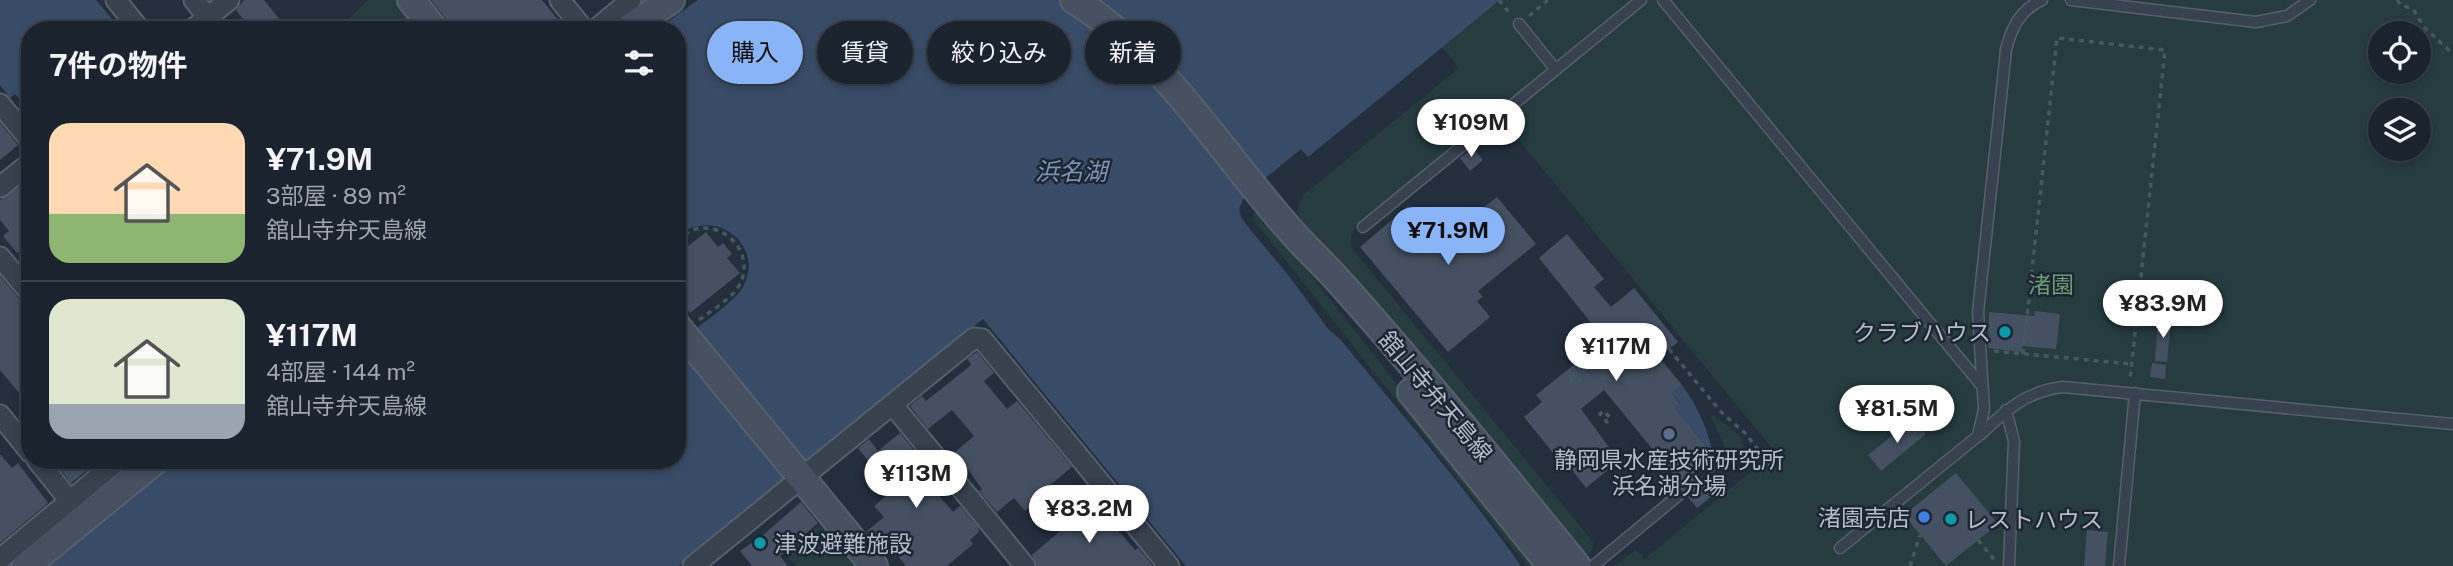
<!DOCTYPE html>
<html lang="ja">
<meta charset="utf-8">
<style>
:root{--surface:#1b232e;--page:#282f3a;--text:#f1f3f6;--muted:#a0a4aa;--line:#39404a;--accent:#8ab4f8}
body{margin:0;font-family:"Public Sans","Noto Sans JP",sans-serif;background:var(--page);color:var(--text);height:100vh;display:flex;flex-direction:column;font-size:26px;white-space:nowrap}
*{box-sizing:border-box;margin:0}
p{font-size:23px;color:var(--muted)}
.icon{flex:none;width:38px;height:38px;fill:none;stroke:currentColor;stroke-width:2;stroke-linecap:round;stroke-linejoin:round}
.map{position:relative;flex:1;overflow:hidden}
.panel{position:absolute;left:21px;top:21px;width:665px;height:448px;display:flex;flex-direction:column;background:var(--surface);border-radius:28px;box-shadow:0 4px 10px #0003,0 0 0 2px var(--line)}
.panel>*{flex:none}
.banner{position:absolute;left:707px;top:21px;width:665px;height:63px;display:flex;gap:14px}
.fabs{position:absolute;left:2368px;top:21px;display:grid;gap:14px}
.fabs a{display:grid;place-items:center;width:63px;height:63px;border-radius:50%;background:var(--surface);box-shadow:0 4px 10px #0003,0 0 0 2px var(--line);font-size:35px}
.price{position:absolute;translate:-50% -60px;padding:0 16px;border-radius:24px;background:#fff;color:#222;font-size:23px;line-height:46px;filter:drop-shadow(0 2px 4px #0008)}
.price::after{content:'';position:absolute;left:50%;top:42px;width:21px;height:16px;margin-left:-10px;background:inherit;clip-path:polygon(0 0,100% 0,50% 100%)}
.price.active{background:var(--accent);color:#111}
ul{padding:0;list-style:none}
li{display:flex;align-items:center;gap:21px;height:175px;padding:0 28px}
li+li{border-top:2px solid var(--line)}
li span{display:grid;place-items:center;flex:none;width:196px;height:140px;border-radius:21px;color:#555}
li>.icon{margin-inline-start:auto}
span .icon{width:84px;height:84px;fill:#fffc;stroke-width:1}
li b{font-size:30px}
h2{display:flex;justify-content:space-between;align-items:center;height:84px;padding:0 28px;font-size:30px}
.tag{padding:0 24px;border-radius:32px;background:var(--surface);box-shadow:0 4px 10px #0003,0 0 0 2px var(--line);font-size:24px;line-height:63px}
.tag.active{background:var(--accent);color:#111}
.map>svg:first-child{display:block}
.green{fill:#263c3f;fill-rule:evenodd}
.water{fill:#394c67}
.building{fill:#455162}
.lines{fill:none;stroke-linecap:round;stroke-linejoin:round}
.lane-casing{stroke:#565f6c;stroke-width:13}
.street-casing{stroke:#565f6c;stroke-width:23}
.secondary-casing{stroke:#565f6c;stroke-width:30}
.path{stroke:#44595c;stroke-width:3.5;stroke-dasharray:5 5;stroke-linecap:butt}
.lane{stroke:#38414e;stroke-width:10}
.street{stroke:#38414e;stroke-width:19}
.secondary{stroke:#465061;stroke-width:26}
.culture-dot{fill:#0f9aa8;stroke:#1d2633;stroke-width:2.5}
.service-dot{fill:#5c6f8a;stroke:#1d2633;stroke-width:2.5}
.shop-dot{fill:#3f7fe0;stroke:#1d2633;stroke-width:2.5}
.labels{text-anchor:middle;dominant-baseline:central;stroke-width:5;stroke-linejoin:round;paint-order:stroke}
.park-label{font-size:23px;fill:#6b9a76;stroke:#1d2633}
.poi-label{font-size:23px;fill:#b4bcc9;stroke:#1d2633;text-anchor:end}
.street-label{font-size:23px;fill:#b4bcc9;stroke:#1d2633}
.water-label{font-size:24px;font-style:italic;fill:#7c92b1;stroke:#1d2633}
</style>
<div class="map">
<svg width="2453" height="566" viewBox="0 0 2453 566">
<rect width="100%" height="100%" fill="#242f3e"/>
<path class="green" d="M368,0H399L419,25L413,30H350L344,23Z
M1500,0H2453V566H1613L1635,550L1643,555V560L1775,452L1496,112L1357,226C1350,235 1349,241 1354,251L1589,537L1593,543L1592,550L1587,555L1580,554L1302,221L1297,211L1303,195L1459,68L1442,47ZM2380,33H2418V72H2380ZM2380,110H2418V149H2380Z
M1258,211L1261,213L1542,566H1527L1253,219L1254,212Z
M1714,415L1733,430L1741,438L1744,446L1740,452L1735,453L1726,449L1711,417Z
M823,521L861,566H796L785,554Z"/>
<path class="water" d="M0,0H96L121,30H30V111L15,94L10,98L0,85Z
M698,0H1500L1308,157L1301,149L1245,195L1239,209L1241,217L1249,228L1288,275L1329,330L1340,339C1401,414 1465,487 1521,566H1186L983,319L678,566H47L176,460H677V343C693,330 734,303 743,287C766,244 714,206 677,236V30H661L662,26Z
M1682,385C1701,411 1712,438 1715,471L1709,475L1700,463L1712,453L1675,408L1680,403L1672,394Z"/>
<path class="building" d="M244,0H264L288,30H259L251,20L247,24L236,10Z
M431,0H542L566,30H450L447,20Z
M0,123L18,145L0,160Z
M1473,148L1483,160L1470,171L1460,158Z
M30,179V243L17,253L3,236L9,231L0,220V200Z
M1497,197L1536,244L1478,291L1483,297L1477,301L1490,317L1448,352L1360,247L1408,206L1439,244Z
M706,232L718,247L723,243L732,254L727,258L740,273L690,313L677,297V255Z
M1567,234L1604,279L1594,287L1611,307L1634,288L1678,342L1659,357L1682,385L1672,394L1680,404L1675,408L1712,453L1693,469L1714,494L1697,508L1688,497L1690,495L1604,390L1581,409L1619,461L1586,488L1561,456L1558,459L1524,417L1542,402L1536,395L1576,363L1580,367L1608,344L1539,258Z
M0,276L21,301L30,306V406L0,370Z
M2035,311L2060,314L2056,349L2022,346V352L1988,348L1989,312L2034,316Z
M2158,319L2171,320L2167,362L2155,361Z
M977,352L994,373L984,381L1007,409L1017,401L1072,467L1044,490L1036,498L1038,501L1025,511L1014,498L997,512L979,491L982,489L955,452L974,436L952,410L928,429L910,406L922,396L926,401L970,366L971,364L967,359Z
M2152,363L2166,365L2165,379L2150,377Z
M1914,418L1926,434L1881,471L1868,455Z
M900,433L931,471L926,474L934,484L931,486L953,512L960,506L978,527L979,532L970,540L973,544L947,566H906L890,546L883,551L867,531L884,517L874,506L892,491L858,448L869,439L878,451Z
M0,454L12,468L18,463L48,503L0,543Z
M53,460H83L90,468L71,483Z
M1956,473L1998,524L1946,566L1904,515Z
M801,502L818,523L780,556L788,566H752L740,551L763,535Z
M1093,503L1114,529L1116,528L1135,550L1138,548L1153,566H1037L1032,555Z
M2087,530L2108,532L2105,566H2084Z"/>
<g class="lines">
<defs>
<path id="lane" d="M1663,0L1982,386
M2071,0L2256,22L2287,16L2310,0
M1519,24L1556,70
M1363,227L1641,0
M2006,410L2014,441L2009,566
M1981,434C2006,410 2027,391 2063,387L2453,424
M1840,548L1978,436L1984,409L1978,312L2006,50C2011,28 2021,9 2042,0
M1593,566L1680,494
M2119,566L2135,393"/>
<path id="street" d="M116,0L140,30
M194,0L218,30
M560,0L584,30
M192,30L229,0
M595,30L631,0
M0,104L30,140
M0,187L30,163
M0,257L30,293
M892,404L1025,566
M0,415L30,452
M37,460L70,501
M0,559L119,460
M693,566L974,338L982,339L1169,566"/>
<path id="secondary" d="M411,0L435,30
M1074,0C1165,56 1221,153 1291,231C1305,247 1321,262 1335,277C1419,370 1498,469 1577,566
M626,30L671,0
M677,326L874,566
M1411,392L1551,566
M26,566L156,460"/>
</defs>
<use href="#lane" class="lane-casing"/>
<use href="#street" class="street-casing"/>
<use href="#secondary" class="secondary-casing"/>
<path class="path" d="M1499,0L1511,15
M2397,0L2401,5L2413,9L2424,27L2453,54
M1529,16L1548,0
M677,241C683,236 688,231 696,229C726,222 755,254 740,284C733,298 712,310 699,320
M1669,349L1721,412L1745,433L1772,467
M1994,351L2131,364
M2023,354L2057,38L2165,50L2130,380
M1573,372L1580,382
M1569,376L1576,385
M1608,423L1600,414L1604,411L1611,419
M1978,540L1997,563
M1910,566L1920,535"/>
<use href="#lane" class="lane"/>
<use href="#street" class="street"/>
<use href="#secondary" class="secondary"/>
</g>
<g class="culture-dot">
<circle cx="2005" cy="332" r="7"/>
<circle cx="1951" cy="519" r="7"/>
<circle cx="760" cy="543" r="7"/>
</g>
<circle class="service-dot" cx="1669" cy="434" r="7"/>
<circle class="shop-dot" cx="1924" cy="517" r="7"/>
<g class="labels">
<g class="park-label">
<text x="2051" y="284">渚園</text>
</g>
<g class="poi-label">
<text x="1991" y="332">クラブハウス</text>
<text x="1669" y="459" text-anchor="middle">静岡県水産技術研究所<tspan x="1669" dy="26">浜名湖分場</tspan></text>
<text x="1910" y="517">渚園売店</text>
<text x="1965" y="519" text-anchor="start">レストハウス</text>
<text x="774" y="543" text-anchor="start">津波避難施設</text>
</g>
<g class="street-label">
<text transform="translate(1436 396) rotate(50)">舘山寺弁天島線</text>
</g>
<g class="water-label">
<text x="1071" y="171">浜名湖</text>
</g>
</g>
</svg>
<div class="fabs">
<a><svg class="icon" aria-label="locate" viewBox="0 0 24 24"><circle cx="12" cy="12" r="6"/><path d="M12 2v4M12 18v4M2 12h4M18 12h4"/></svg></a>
<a><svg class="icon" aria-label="layers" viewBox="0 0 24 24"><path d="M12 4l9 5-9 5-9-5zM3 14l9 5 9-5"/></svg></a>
</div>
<b class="price" style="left:1471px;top:159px">¥109M</b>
<b class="price active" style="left:1448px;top:267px">¥71.9M</b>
<b class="price" style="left:2163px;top:340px">¥83.9M</b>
<b class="price" style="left:1616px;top:383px">¥117M</b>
<b class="price" style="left:1897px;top:445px">¥81.5M</b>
<b class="price" style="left:916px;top:510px">¥113M</b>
<b class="price" style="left:1089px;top:545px">¥83.2M</b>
<div class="banner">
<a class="tag active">購入</a>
<a class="tag">賃貸</a>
<a class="tag">絞り込み</a>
<a class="tag">新着</a>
</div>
<section class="panel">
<h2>7件の物件<svg class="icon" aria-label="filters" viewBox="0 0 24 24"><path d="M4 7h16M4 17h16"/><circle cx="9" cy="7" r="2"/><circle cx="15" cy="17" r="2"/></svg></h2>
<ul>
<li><span style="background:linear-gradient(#ffd9b3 65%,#8fb573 0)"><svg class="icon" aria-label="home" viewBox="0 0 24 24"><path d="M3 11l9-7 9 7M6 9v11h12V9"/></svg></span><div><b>¥71.9M</b><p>3部屋 · 89 m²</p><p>舘山寺弁天島線</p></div></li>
<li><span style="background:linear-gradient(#dfe7d0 75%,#9aa5b1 0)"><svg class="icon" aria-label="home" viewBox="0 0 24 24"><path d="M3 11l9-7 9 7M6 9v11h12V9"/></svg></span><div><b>¥117M</b><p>4部屋 · 144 m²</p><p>舘山寺弁天島線</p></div></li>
</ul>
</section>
</div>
